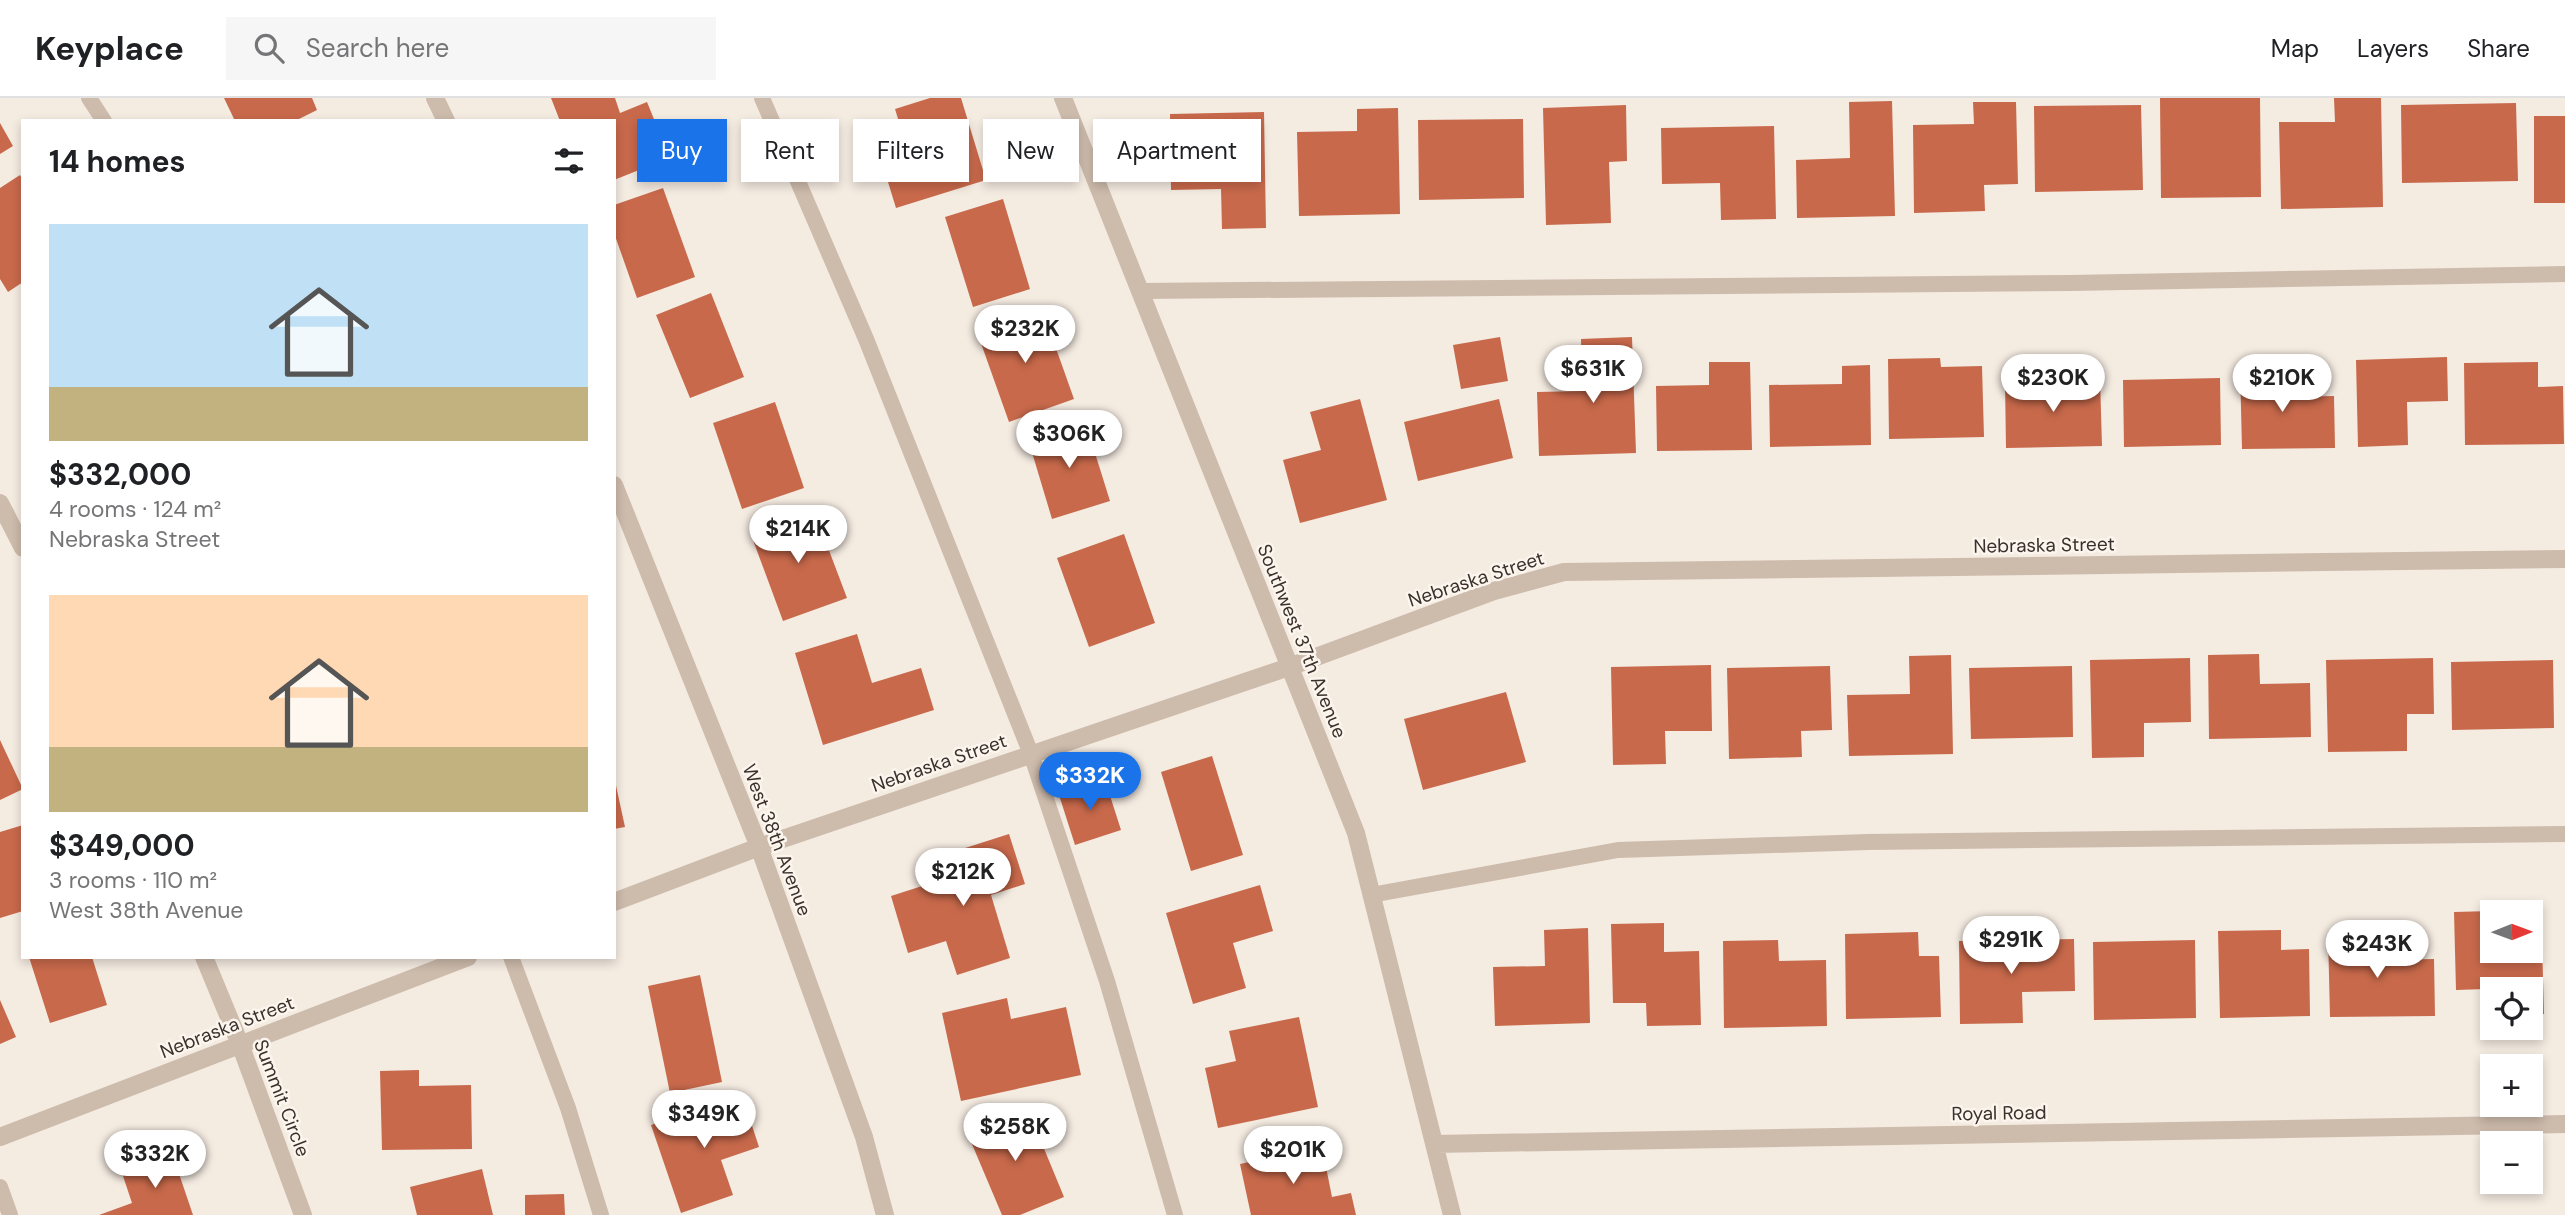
<!DOCTYPE html>
<meta charset="utf-8">
<style>
:root{--surface:#fff;--page:#f6f6f6;--text:#202124;--muted:#757577;--line:#e0e0e0;--accent:#1a73e8}
body{margin:0;font-family:"DM Sans",sans-serif;background:var(--page);color:var(--text);height:100vh;display:flex;flex-direction:column;font-size:26px;white-space:nowrap}
*{box-sizing:border-box;margin:0}
p{font-size:23px;color:var(--muted)}
.icon{flex:none;width:38px;height:38px;fill:none;stroke:currentColor;stroke-width:2;stroke-linecap:round;stroke-linejoin:round}
.map{position:relative;flex:1;overflow:hidden}
.drawer{position:absolute;left:21px;top:21px;width:595px;height:840px;display:flex;flex-direction:column;background:var(--surface);border-radius:0px;box-shadow:0 4px 10px #0003}
.drawer>*{flex:none}
.top-card{position:absolute;left:637px;top:21px;width:665px;height:63px;display:flex;gap:14px}
.needle{width:46px;rotate:89deg}
.controls{position:absolute;left:2480px;top:802px;display:grid;gap:14px}
.controls a{display:grid;place-items:center;width:63px;height:63px;border-radius:0px;background:var(--surface);box-shadow:0 4px 10px #0003;font-size:35px}
.price{position:absolute;translate:-50% -60px;padding:0 16px;border-radius:24px;background:#fff;color:#222;font-size:23px;line-height:46px;filter:drop-shadow(0 2px 4px #0008)}
.price::after{content:'';position:absolute;left:50%;top:42px;width:21px;height:16px;margin-left:-10px;background:inherit;clip-path:polygon(0 0,100% 0,50% 100%)}
.price.current{background:var(--accent);color:#fff}
ul{padding:0;list-style:none}
li{display:grid;align-content:center;gap:14px;height:371px;padding:0 28px}
li span{display:grid;place-items:center;height:217px;border-radius:0px;color:#555}
li>.icon{margin-inline-start:auto}
span .icon{width:126px;height:126px;fill:#fffc;stroke-width:1}
li b{font-size:30px}
h2{display:flex;justify-content:space-between;align-items:center;height:84px;padding:0 28px;font-size:30px}
.tag{padding:0 24px;border-radius:0px;background:var(--surface);box-shadow:0 4px 10px #0003;font-size:24px;line-height:63px}
.tag.current{background:var(--accent);color:#fff}
header{display:flex;align-items:center;gap:42px;box-sizing:border-box;height:98px;padding:0 35px;background:var(--surface);border-bottom:2px solid var(--line)}
header strong{font-size:33px}
nav{display:flex;gap:38px;margin-inline-start:auto;font-size:24px}
.search{width:490px;height:63px;background:var(--page);display:flex;align-items:center;gap:18px;box-sizing:border-box;padding:0 24px;border-radius:0px;color:var(--muted);font-size:26px}
.map>svg:first-child{display:block}
.building{fill:#c8694b}
.lines{fill:none;stroke-linecap:round;stroke-linejoin:round}
.lane{stroke:#cdbbac;stroke-width:16}
.street{stroke:#cdbbac;stroke-width:18}
.labels{text-anchor:middle;dominant-baseline:central;stroke-width:5;stroke-linejoin:round;paint-order:stroke}
.street-label{font-size:19px;fill:#3b302b;stroke:#fbf5ee}
</style>
<header>
<strong>Keyplace</strong>
<div class="search"><svg class="icon" aria-label="search" viewBox="0 0 24 24"><circle cx="10" cy="10" r="6"/><path d="M15 15l6 6"/></svg>Search here</div>
<nav><a>Map</a><a>Layers</a><a>Share</a></nav>
</header>
<div class="map">
<svg width="2565" height="1117" viewBox="0 0 2565 1117">
<rect width="100%" height="100%" fill="#f4ebe1"/>
<path class="building" d="M224,0H312L317,12L295,23H235Z
M551,0H615L620,15L647,4L658,31L638,39L649,68L614,82V23H560Z
M930,0H961L986,82L896,110L876,45L903,37L895,11Z
M2160,0H2260L2261,99L2161,100Z
M2334,0H2381L2383,109L2281,111L2279,24H2335Z
M1892,3L1895,118L1797,120L1796,62L1850,60L1849,4Z
M1973,4H2016L2018,86L1984,87L1985,113L1914,115L1913,27L1974,26Z
M2516,5L2518,83L2402,85L2401,7Z
M1626,7L1627,63L1609,64L1611,125L1546,127L1543,10Z
M2141,7L2143,92L2035,94L2034,8Z
M1398,10L1400,116L1299,118L1297,34L1357,33V11Z
M1264,14L1266,130L1222,131L1221,91L1171,92L1170,16Z
M2534,18H2565V105H2534Z
M1523,21L1524,100L1419,102L1418,22Z
M0,25L13,48L0,56Z
M1774,28L1776,121L1721,122L1720,85L1662,86L1661,30Z
M20,77L23,83V184L8,194L0,181V90Z
M663,90L695,179L637,200L614,135V107Z
M1003,101L1030,191L973,209L945,119Z
M711,195L744,279L690,300L656,217Z
M1042,211L1074,301L1009,324L977,234Z
M1500,239L1508,283L1461,291L1453,247Z
M1632,239L1636,355L1539,358L1537,294L1582,293L1581,241Z
M2447,259L2448,303L2407,304L2408,347L2358,349L2356,262Z
M1940,260L1941,269L1982,268L1984,339L1889,341L1888,261Z
M1709,264H1750L1752,352L1657,353L1656,288L1709,287Z
M2538,264V289L2563,288L2564,346L2465,347L2464,265Z
M1870,267L1871,347L1770,349L1769,287L1842,286V268Z
M2282,268L2283,299L2334,298L2335,350L2242,351L2240,269Z
M2220,280L2221,347L2124,349L2123,282Z
M2100,281L2102,348L2006,350L2005,283Z
M1360,301L1387,402L1300,425L1283,362L1321,352L1310,314Z
M1499,301L1513,360L1418,383L1404,324Z
M775,304L804,390L742,411L713,325Z
M1085,323L1110,403L1052,421L1028,341Z
M813,410L847,500L783,523L750,434Z
M1124,436L1155,525L1089,549L1057,460Z
M857,536L872,585L921,570L934,612L823,647L795,555Z
M2259,556L2260,586L2310,585L2311,639L2209,641L2208,557Z
M1951,557L1953,656L1849,658L1847,597L1910,596L1909,558Z
M2190,560L2191,624L2144,625V659L2092,660L2090,562Z
M2433,560L2434,616H2407V653L2328,654L2326,562Z
M2553,562L2554,630L2452,632L2451,564Z
M1711,567L1712,633H1665L1666,666L1613,667L1611,569Z
M1830,568L1832,632L1801,633L1802,659L1729,661L1727,570Z
M2072,568L2073,639L1971,641L1969,570Z
M1506,594L1526,664L1423,692L1404,621Z
M0,642L23,691L0,702Z
M1212,658L1243,757L1191,773L1161,674Z
M1105,682L1121,732L1075,747L1059,697Z
M615,683L625,729L614,731V684Z
M23,727V813L0,820V734Z
M1009,736L1025,786L991,797L1010,860L957,877L946,843L908,855L891,798L969,773L962,751Z
M1260,787L1273,833L1233,845L1246,890L1193,906L1166,815Z
M2492,813V852H2530V845L2542,844L2544,916H2530V891H2492V917H2485V891L2456,892L2454,814Z
M1664,825V854L1699,853L1701,927L1647,928L1646,905H1613L1611,826Z
M1588,830L1590,925L1495,928L1493,869L1545,868L1544,832Z
M2281,832V852L2309,851L2310,918L2220,920L2218,833Z
M1918,834L1919,858H1939L1941,919L1846,921L1845,836Z
M2381,835L2382,862L2434,861L2435,918L2330,919L2328,836Z
M2074,841L2075,893L2022,894L2023,925L1960,926L1959,843Z
M1778,842L1779,863L1826,862L1827,928L1724,930L1723,843Z
M2195,842L2196,920L2094,922L2093,844Z
M29,859H92L107,907L50,925Z
M700,877L722,984L670,995L648,888Z
M1007,900L1011,921L1066,909L1081,977L961,1003L942,915Z
M0,902L16,939L0,946Z
M1299,919L1318,1009L1218,1030L1205,970L1236,963L1229,933Z
M419,972V988L471,987L472,1051L382,1052L380,973Z
M742,997L759,1049L721,1062L733,1097L681,1115L651,1027Z
M1026,1007L1064,1099L1020,1117H1002L966,1032Z
M1322,1049L1332,1099L1351,1095L1356,1117H1251L1240,1066Z
M172,1055L193,1117H99L132,1105L121,1072Z
M482,1071L493,1117H417L410,1089Z
M564,1096L565,1117H525V1097Z"/>
<g class="lines">
<path class="lane" d="M89,0L104,23
M762,0L866,241L1031,656L1107,883L1175,1117
M1140,193L2070,185L2565,176
M1371,797L1618,752L1868,744L2565,736
M511,859L568,1010L601,1117
M0,1089L10,1117"/>
<path class="street" d="M435,0L446,23
M1063,0L1356,735L1452,1117
M614,387L759,749L864,1039L885,1117
M0,405L23,450
M614,804L759,749L1289,569L1494,493L1564,474L2565,461
M204,859L240,946L303,1117
M0,1039L468,859
M1434,1046L2565,1026"/>
</g>
<g class="labels">
<g class="street-label">
<text transform="translate(2044 447) rotate(-1)">Nebraska Street</text>
<text transform="translate(1476 481) rotate(-18)">Nebraska Street</text>
<text transform="translate(1302 543) rotate(68)">Southwest 37th Avenue</text>
<text transform="translate(939 665) rotate(-19)">Nebraska Street</text>
<text transform="translate(777 742) rotate(69)">West 38th Avenue</text>
<text transform="translate(227 929) rotate(-21)">Nebraska Street</text>
<text transform="translate(282 1000) rotate(69)">Summit Circle</text>
<text transform="translate(1999 1015) rotate(-1)">Royal Road</text>
</g>
</g>
</svg>
<div class="controls">
<a><svg class="needle" viewBox="-14 -14 28 28"><path d="M0-13l5 13h-10z" fill="#e53935"/><path d="M0 13l5-13h-10z" fill="#757577"/></svg></a>
<a><svg class="icon" aria-label="locate" viewBox="0 0 24 24"><circle cx="12" cy="12" r="6"/><path d="M12 2v4M12 18v4M2 12h4M18 12h4"/></svg></a>
<a>+</a>
<a>−</a>
</div>
<b class="price" style="left:1025px;top:267px">$232K</b>
<b class="price" style="left:1593px;top:307px">$631K</b>
<b class="price" style="left:2053px;top:316px">$230K</b>
<b class="price" style="left:2282px;top:316px">$210K</b>
<b class="price" style="left:1069px;top:372px">$306K</b>
<b class="price" style="left:798px;top:467px">$214K</b>
<b class="price current" style="left:1090px;top:714px">$332K</b>
<b class="price" style="left:963px;top:810px">$212K</b>
<b class="price" style="left:2011px;top:878px">$291K</b>
<b class="price" style="left:2377px;top:882px">$243K</b>
<b class="price" style="left:704px;top:1052px">$349K</b>
<b class="price" style="left:1015px;top:1065px">$258K</b>
<b class="price" style="left:1293px;top:1088px">$201K</b>
<b class="price" style="left:155px;top:1092px">$332K</b>
<div class="top-card">
<a class="tag current">Buy</a>
<a class="tag">Rent</a>
<a class="tag">Filters</a>
<a class="tag">New</a>
<a class="tag">Apartment</a>
</div>
<section class="drawer">
<h2>14 homes<svg class="icon" aria-label="filters" viewBox="0 0 24 24"><path d="M4 7h16M4 17h16"/><circle cx="9" cy="7" r="2"/><circle cx="15" cy="17" r="2"/></svg></h2>
<ul>
<li><span style="background:linear-gradient(#bfe0f5 75%,#c2b280 0)"><svg class="icon" aria-label="home" viewBox="0 0 24 24"><path d="M3 11l9-7 9 7M6 9v11h12V9"/></svg></span><div><b>$332,000</b><p>4 rooms · 124 m²</p><p>Nebraska Street</p></div></li>
<li><span style="background:linear-gradient(#ffd9b3 70%,#c2b280 0)"><svg class="icon" aria-label="home" viewBox="0 0 24 24"><path d="M3 11l9-7 9 7M6 9v11h12V9"/></svg></span><div><b>$349,000</b><p>3 rooms · 110 m²</p><p>West 38th Avenue</p></div></li>
</ul>
</section>
</div>
